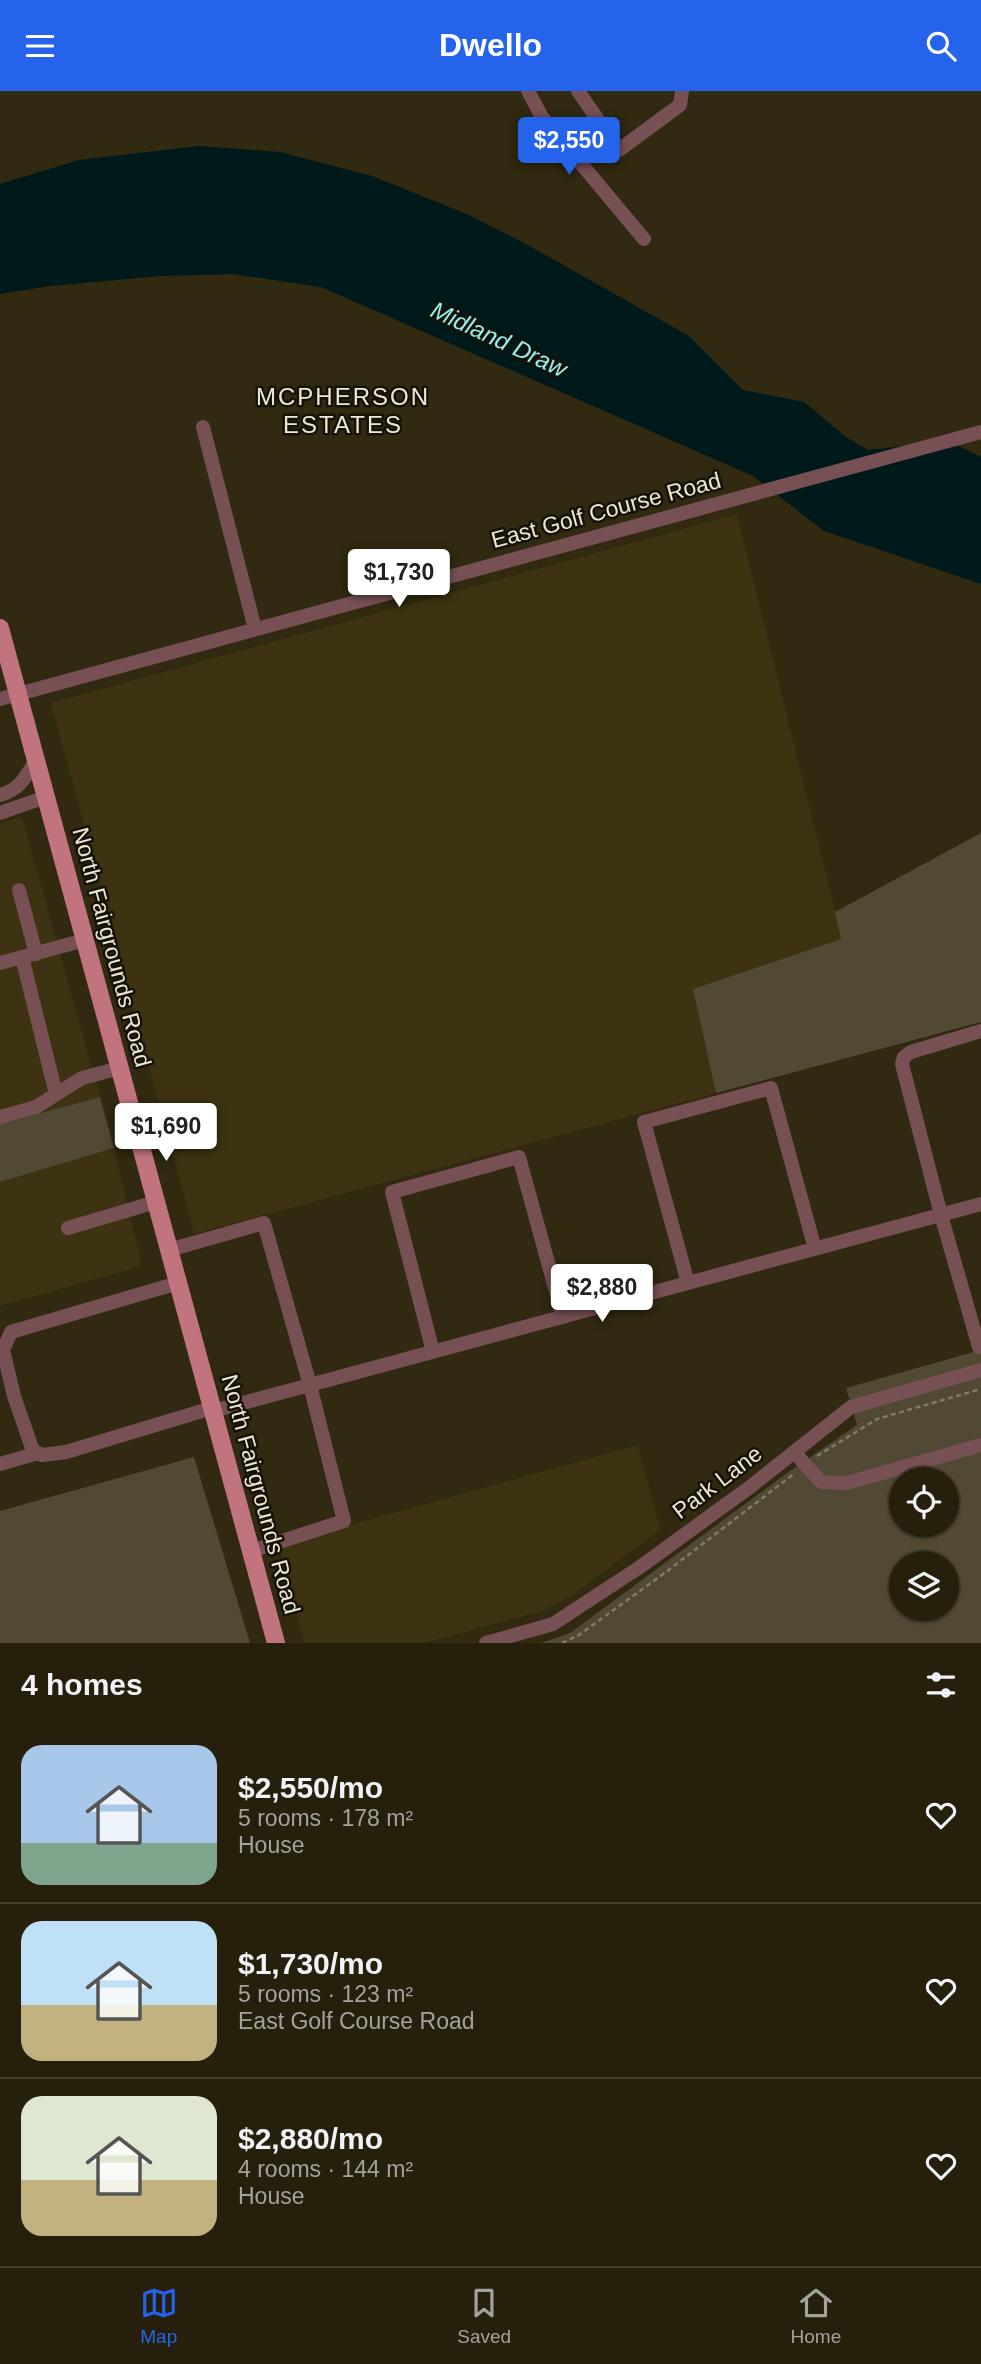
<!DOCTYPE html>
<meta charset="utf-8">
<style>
:root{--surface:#251f0c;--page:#312c1a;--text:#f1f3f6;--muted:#a3a29d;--line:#423d2d;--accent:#2563eb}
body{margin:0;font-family:Helvetica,sans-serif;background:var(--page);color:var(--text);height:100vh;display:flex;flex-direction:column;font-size:26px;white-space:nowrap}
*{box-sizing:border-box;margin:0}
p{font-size:23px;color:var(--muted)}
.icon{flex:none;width:38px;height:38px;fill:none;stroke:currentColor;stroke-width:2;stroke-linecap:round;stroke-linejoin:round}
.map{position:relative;height:1552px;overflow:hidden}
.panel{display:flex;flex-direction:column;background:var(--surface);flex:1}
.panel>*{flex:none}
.controls{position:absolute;left:889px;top:1376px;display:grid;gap:14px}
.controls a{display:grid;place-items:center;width:70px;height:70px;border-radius:50%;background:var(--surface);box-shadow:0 2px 5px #0004,0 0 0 2px var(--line);font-size:35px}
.price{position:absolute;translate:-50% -60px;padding:0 16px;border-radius:7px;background:#fff;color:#222;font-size:23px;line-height:46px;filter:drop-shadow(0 2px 4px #0008)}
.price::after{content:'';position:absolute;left:50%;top:42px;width:21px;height:16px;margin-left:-10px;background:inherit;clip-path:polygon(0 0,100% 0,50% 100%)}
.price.selected{background:var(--accent);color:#fff}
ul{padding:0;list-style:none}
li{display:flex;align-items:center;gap:21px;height:175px;padding:0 21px}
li+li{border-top:2px solid var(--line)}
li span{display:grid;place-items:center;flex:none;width:196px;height:140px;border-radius:21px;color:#555}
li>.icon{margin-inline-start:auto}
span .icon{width:84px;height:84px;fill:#fffc;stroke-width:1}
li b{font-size:30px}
h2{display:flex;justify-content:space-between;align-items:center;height:84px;padding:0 21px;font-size:30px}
header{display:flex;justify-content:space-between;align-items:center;height:91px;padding:0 21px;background:var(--accent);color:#fff;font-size:32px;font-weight:600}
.menu{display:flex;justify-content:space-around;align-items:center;height:98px;border-top:2px solid var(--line);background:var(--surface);font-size:19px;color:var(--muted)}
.menu a{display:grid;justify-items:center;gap:4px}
.menu .selected{color:var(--accent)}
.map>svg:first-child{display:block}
.built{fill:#3d3211}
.green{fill:#514934;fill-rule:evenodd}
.water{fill:#00191a}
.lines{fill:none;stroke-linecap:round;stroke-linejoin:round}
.path{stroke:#827a66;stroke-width:2.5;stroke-dasharray:5 3.5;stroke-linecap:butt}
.minor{stroke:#775054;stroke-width:14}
.major{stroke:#c2747e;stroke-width:18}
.labels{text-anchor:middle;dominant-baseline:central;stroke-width:5;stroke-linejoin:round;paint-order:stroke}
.street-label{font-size:23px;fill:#ede7d8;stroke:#161208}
.water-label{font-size:24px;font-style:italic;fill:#94eef2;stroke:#161208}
.neighbourhood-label{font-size:24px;letter-spacing:2px;fill:#ede7d8;stroke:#161208}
</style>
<header><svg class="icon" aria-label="menu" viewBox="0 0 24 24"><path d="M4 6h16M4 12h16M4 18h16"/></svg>Dwello<svg class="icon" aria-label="search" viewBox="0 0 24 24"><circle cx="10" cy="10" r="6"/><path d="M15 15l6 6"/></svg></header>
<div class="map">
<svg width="981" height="1552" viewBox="0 0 981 1552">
<rect width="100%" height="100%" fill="#312910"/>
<path class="built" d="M737,423L842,848L693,898L716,1002L194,1143L51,612Z
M22,726L100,1006L0,1033V732Z
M114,1057L142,1175L0,1215V1091Z
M638,1354L660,1439L577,1501L543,1520L424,1552H304L278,1454Z"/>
<path class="green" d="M981,742V931L716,1002L693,898L841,848L835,821Z
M100,1006L114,1057L0,1091V1033Z
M981,1259V1552H541L570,1542L787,1382L857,1334L846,1297ZM901,1388H947V1433H901ZM901,1472H947V1517H901Z
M194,1366L250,1552H0V1420Z"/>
<path class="water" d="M199,55L280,61L372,85L469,124L528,154L689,245L743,299L804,311L846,346L868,359L948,350L981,366V493L824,440L753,385L321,196L233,183L160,185L50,195L0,203V93L79,69Z"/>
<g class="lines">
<path class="path" d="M817,1365L877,1328L981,1298
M562,1552L579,1544L666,1481L795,1382"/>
<path class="minor" d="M528,0L542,26L644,148
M578,0L619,59L680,14L682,0
M203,336L255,538
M0,608L981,341
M0,704C19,699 26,686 36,669
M0,722L46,706
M19,799L36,863
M22,866L56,1003
M0,872L85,849
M981,940L911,961L904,966L902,973L941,1124L979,1256L981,1255
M0,1026L36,1016L82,987L120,977
M68,1137L156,1111
M169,1159L264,1132L310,1294L344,1430L251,1460
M178,1192L11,1241L3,1259L14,1305L33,1360L42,1364L66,1361L212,1317
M688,1192L644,1031L771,997L815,1158
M433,1261L392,1101L519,1066L563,1226
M213,1320L981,1113
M794,1361L821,1391L847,1392L981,1354
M0,1373L38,1362
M486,1552L553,1533L640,1476L750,1396L851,1316L981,1279"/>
<path class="major" d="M0,537L276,1552"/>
</g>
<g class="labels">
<g class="street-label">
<text transform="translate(606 419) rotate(-15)">East Golf Course Road</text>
<text transform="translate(112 856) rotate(75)">North Fairgrounds Road</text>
<text transform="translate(717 1391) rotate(-37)">Park Lane</text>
<text transform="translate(261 1403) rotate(75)">North Fairgrounds Road</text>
</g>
<g class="water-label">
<text transform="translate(499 248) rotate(25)">Midland Draw</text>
</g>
<g class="neighbourhood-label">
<text x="343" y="305">MCPHERSON<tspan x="343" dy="28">ESTATES</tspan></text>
</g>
</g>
</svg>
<div class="controls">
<a><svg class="icon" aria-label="locate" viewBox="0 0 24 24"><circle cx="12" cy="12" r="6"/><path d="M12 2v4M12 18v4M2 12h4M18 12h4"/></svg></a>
<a><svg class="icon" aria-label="layers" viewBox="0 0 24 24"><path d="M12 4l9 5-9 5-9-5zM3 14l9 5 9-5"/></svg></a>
</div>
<b class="price selected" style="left:569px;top:86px">$2,550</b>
<b class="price" style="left:399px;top:518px">$1,730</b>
<b class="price" style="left:166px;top:1072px">$1,690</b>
<b class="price" style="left:602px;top:1233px">$2,880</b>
</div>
<section class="panel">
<h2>4 homes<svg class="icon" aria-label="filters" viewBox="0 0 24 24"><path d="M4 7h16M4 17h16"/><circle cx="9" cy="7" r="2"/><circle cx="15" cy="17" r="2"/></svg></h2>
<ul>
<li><span style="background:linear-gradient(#a9c7e8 70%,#7fa58c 0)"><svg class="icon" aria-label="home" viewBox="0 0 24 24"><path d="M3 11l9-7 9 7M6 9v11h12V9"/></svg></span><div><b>$2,550/mo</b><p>5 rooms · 178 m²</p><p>House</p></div><svg class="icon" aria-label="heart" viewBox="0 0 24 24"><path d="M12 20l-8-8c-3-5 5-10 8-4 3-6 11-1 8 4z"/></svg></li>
<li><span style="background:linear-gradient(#bfe0f5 60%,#c2b280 0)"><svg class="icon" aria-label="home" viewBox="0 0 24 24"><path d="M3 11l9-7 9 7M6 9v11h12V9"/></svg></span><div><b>$1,730/mo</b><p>5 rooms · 123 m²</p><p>East Golf Course Road</p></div><svg class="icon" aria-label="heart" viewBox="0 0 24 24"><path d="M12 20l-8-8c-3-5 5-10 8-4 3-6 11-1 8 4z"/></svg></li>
<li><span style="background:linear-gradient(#dfe7d0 60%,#c2b280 0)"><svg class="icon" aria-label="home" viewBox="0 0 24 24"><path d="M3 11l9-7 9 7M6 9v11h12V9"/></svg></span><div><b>$2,880/mo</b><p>4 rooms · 144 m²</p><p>House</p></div><svg class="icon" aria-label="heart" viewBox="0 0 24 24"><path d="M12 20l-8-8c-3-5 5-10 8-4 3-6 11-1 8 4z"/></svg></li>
</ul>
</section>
<nav class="menu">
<a class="selected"><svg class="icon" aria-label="map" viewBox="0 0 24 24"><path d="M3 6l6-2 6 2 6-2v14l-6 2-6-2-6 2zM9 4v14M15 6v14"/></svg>Map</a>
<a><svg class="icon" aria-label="saved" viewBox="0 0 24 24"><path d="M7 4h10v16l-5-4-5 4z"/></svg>Saved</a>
<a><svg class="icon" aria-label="home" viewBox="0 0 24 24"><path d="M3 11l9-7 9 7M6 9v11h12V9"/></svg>Home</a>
</nav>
